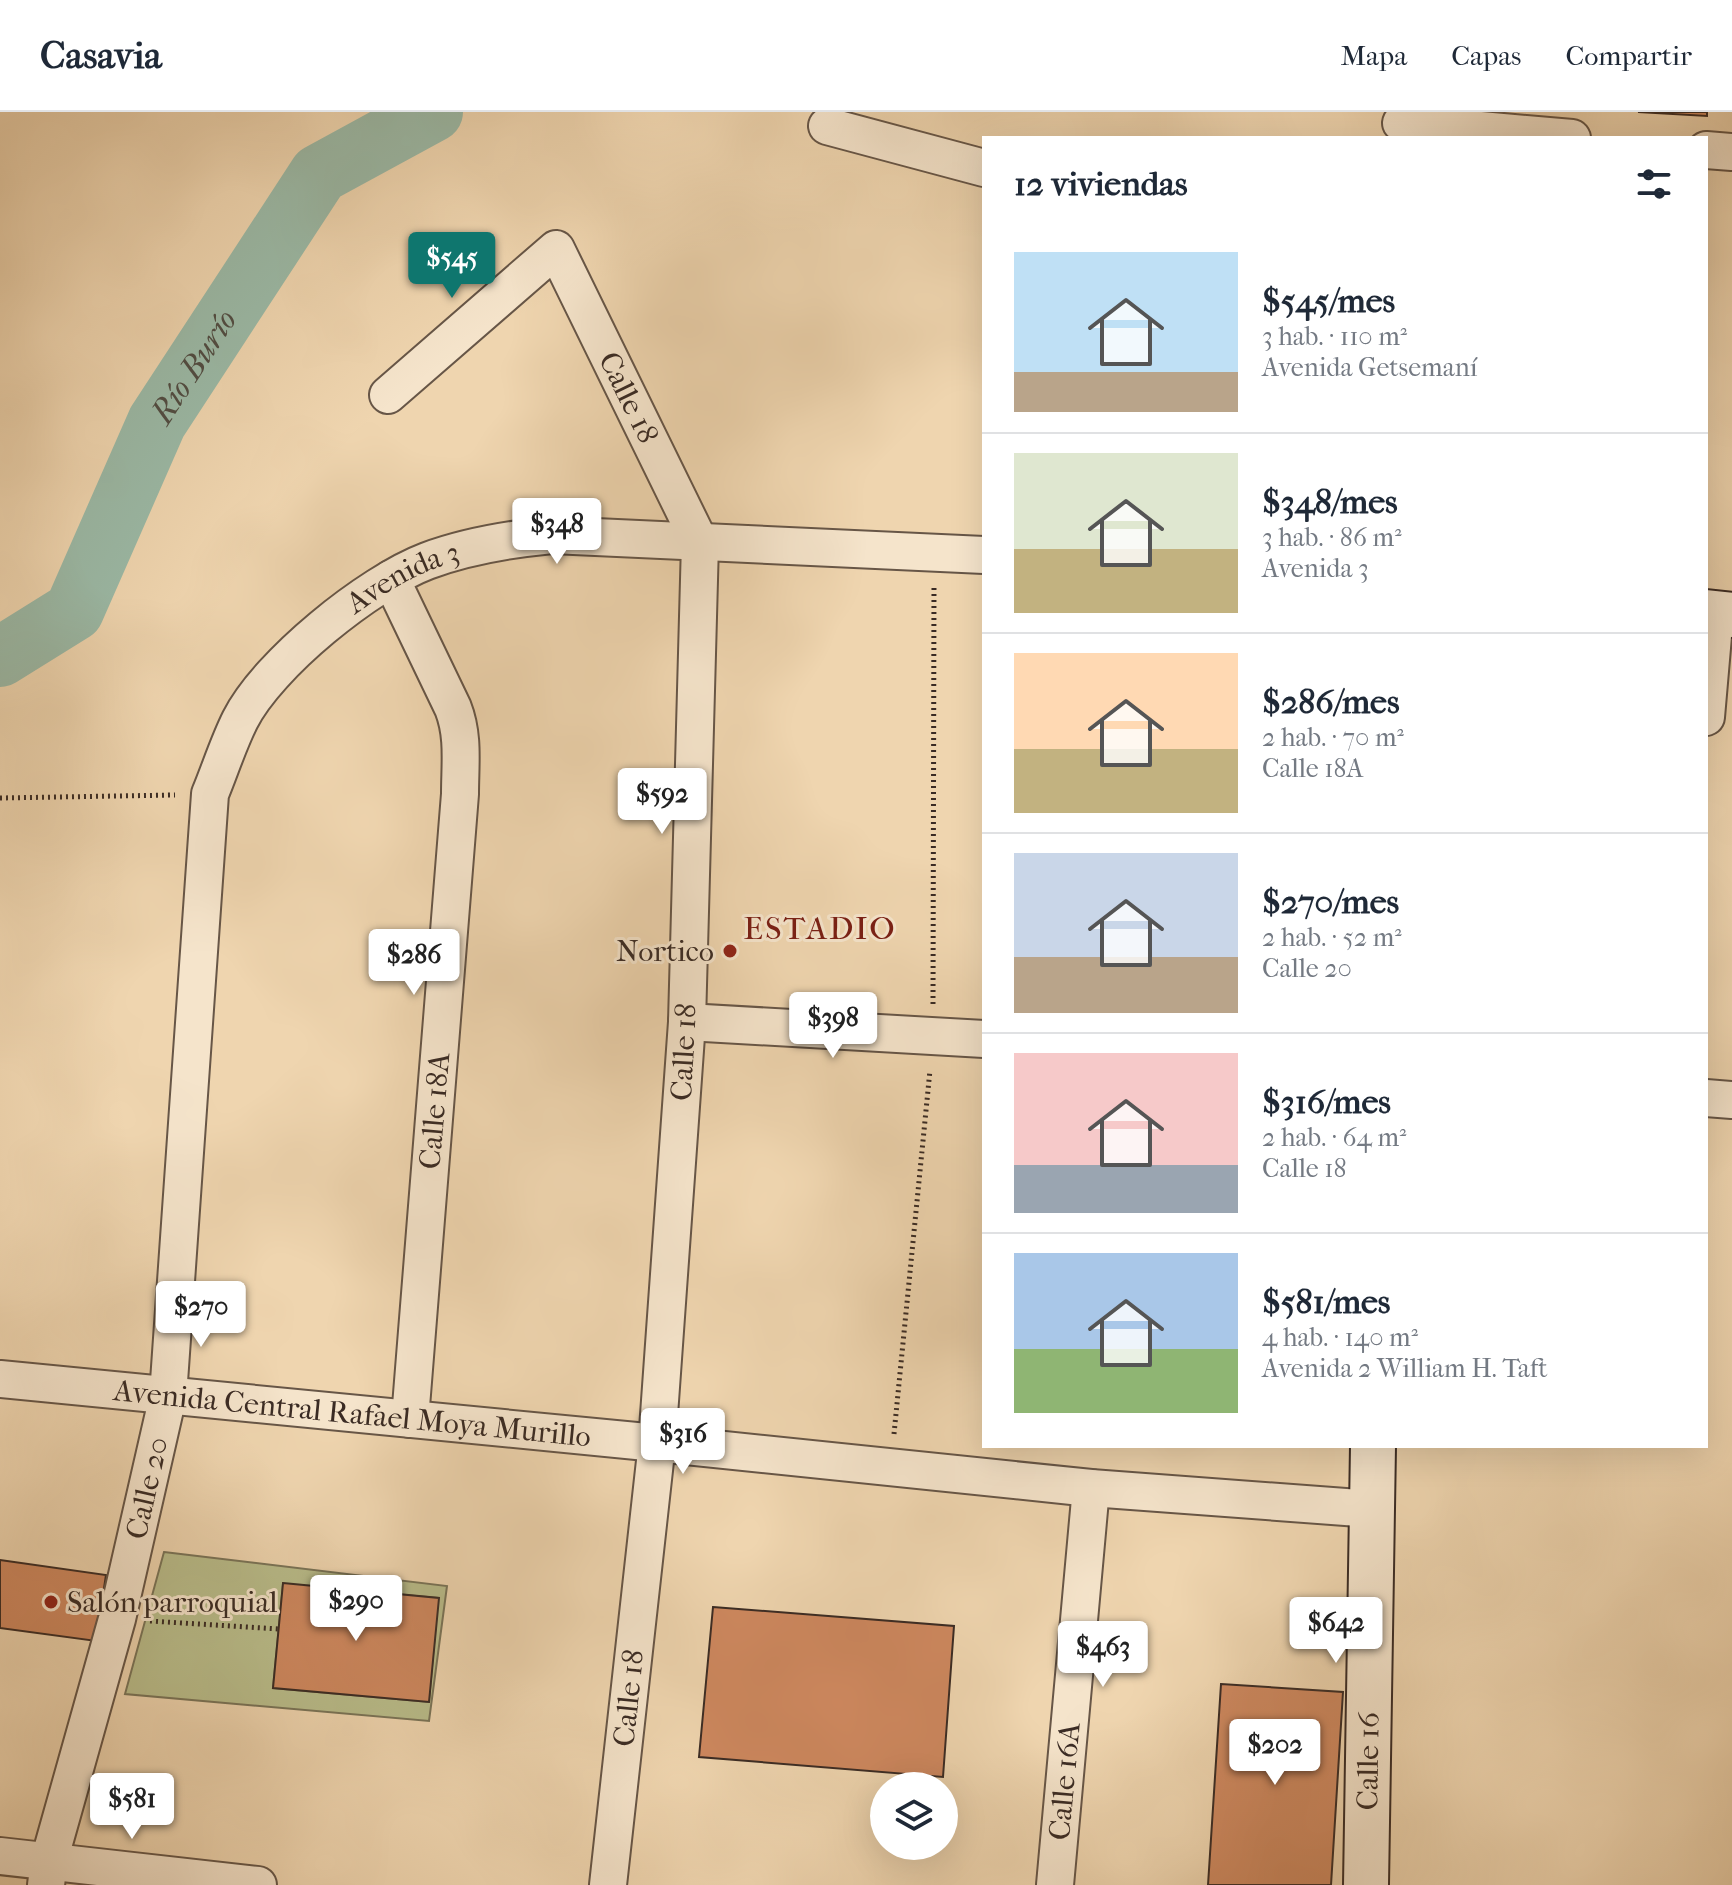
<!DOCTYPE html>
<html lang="es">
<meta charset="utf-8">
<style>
:root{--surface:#fff;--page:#f6f6f7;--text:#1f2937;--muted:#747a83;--line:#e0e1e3;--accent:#0f766e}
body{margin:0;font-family:"IM FELL French Canon",serif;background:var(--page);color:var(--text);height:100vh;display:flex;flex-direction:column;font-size:30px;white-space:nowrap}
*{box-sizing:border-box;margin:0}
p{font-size:26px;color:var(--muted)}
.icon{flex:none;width:44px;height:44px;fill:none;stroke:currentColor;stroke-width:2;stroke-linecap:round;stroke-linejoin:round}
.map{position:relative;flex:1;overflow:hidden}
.side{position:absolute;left:982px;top:24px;width:726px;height:1312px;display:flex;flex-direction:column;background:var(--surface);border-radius:0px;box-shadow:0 8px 32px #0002}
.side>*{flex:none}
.buttons{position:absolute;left:870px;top:1660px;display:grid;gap:16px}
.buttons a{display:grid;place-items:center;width:88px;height:88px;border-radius:50%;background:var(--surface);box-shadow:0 8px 32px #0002;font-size:40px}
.price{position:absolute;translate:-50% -68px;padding:0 18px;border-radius:8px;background:#fff;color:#222;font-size:26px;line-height:52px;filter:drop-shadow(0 2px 4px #0008)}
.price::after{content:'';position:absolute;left:50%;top:48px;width:24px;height:18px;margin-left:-12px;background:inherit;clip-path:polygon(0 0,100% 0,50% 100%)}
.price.on{background:var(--accent);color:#fff}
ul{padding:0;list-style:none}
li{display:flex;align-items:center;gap:24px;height:200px;padding:0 32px}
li+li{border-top:2px solid var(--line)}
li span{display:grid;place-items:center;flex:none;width:224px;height:160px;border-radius:0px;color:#555}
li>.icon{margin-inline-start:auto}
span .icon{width:96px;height:96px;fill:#fffc;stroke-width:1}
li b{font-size:34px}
h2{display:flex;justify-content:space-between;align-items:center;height:96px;padding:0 32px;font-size:34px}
header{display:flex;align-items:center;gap:48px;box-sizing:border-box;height:112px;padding:0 40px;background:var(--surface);border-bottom:2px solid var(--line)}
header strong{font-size:38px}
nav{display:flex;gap:44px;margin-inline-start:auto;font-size:28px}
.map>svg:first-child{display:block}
.green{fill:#b9bd8b;stroke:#7a7458;stroke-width:2;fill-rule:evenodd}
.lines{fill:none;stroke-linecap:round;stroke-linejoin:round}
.river{stroke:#9bb9a6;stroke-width:60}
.building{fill:#ce885f;stroke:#3a2b24;stroke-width:2}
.street-casing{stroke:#675647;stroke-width:40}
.secondary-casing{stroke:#3a2b24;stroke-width:48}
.path{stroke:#3a2b24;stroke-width:5;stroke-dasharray:2 4;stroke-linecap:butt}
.street{stroke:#f5e4cb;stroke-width:36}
.secondary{stroke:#f5e4cb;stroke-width:44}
.poi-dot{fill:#8f2418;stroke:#f5e4cb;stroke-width:3}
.labels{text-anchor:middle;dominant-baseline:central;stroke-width:6;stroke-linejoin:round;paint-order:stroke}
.street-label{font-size:30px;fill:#3a2b24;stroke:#f5e4cb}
.poi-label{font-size:30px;fill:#3a2b24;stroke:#f5e4cb;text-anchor:end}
.water-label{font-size:32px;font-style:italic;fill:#524e44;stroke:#f5e4cb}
.neighbourhood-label{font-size:32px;letter-spacing:2px;fill:#7a1f14;stroke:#f5e4cb}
</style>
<header>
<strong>Casavia</strong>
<nav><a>Mapa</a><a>Capas</a><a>Compartir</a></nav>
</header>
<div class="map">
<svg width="1732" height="1773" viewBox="0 0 1732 1773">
<rect width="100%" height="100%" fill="#efd5af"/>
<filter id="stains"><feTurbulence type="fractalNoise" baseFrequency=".0025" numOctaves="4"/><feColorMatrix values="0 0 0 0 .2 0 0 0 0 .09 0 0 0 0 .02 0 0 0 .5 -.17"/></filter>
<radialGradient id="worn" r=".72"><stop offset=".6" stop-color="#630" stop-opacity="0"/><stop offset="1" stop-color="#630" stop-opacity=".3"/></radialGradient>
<path class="green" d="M164,1440L447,1474L429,1609L125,1582ZM283,1472L438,1486L429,1590L273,1576Z"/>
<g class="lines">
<path class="river" id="s1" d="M0,545L74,499L157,310L319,62L433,0"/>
</g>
<path class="building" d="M1638,0H1707V4Z
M0,1448L106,1463L96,1529L0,1516Z
M283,1471L439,1486L429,1590L273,1576Z
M713,1495L954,1514L943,1665L699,1645Z
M1221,1572L1343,1580L1331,1773H1208Z"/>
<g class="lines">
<defs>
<g id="street">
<path d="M1401,11L1572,26"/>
<path d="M827,14L984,56"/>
<path d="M1706,38L1732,40"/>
<path id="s2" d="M388,283L556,137L700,431L687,910L657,1331L608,1773"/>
<path d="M391,467L453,596C464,624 460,652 460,682L410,1307"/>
<path d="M1706,605L1715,501"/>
<path d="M687,910L984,927"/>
<path d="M1706,986L1732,988"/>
<path id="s3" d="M0,1267L657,1331L1091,1376L1372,1397"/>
<path d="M0,1744L258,1773"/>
<path id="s4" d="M46,1773L49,1749L117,1507L168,1284L210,682C220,658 228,632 240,608C268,552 369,471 427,449C467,434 511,427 552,423L984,443"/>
<path id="s5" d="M1055,1773L1091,1376"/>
</g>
<g id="secondary">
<path d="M1706,500L1732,503"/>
<path id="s6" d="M1366,1773L1373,1334"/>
</g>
</defs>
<use href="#street" class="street-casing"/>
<use href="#secondary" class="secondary-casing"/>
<path class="path" d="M0,686L175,683
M933,892L934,474
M894,1322L930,958
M150,1509L278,1517"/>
<use href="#street" class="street"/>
<use href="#secondary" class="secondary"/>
</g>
<g class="poi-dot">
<circle cx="730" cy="839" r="8"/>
<circle cx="51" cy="1490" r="8"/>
</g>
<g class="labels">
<g class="street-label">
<text stroke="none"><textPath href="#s2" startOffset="388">Calle 18</textPath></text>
<text stroke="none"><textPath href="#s4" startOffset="1408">Avenida 3</textPath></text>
<text transform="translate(684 940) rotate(-87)">Calle 18</text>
<text transform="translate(435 999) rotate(-85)">Calle 18A</text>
<text stroke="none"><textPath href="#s3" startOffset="354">Avenida Central Rafael Moya Murillo</textPath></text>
<text stroke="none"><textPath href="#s4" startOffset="410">Calle 20</textPath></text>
<text transform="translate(629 1586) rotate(-84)">Calle 18</text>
<text stroke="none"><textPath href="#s6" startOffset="124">Calle 16</textPath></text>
<text stroke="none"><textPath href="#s5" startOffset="104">Calle 16A</textPath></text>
</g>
<g class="poi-label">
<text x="714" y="839">Nortico</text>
<text x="67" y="1490" text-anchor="start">Salón parroquial</text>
</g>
<g class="water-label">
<text stroke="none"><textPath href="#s1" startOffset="360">Río Burío</textPath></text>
</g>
<g class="neighbourhood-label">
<text x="820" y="816">ESTADIO</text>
</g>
</g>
<rect width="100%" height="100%" filter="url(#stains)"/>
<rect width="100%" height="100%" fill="url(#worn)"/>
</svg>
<div class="buttons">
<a><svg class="icon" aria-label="layers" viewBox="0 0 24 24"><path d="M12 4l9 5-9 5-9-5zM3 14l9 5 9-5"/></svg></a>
</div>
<b class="price on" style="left:452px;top:188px">$545</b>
<b class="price" style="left:557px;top:454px">$348</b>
<b class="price" style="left:662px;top:724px">$592</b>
<b class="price" style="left:414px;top:885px">$286</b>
<b class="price" style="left:833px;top:948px">$398</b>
<b class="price" style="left:201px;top:1237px">$270</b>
<b class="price" style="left:683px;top:1364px">$316</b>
<b class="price" style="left:356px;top:1531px">$290</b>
<b class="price" style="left:1336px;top:1553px">$642</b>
<b class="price" style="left:1103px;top:1577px">$463</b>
<b class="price" style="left:1275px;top:1675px">$202</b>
<b class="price" style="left:132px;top:1729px">$581</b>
<section class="side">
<h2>12 viviendas<svg class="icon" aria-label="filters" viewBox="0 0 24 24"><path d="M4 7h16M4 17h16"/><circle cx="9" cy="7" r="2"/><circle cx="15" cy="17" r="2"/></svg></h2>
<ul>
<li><span style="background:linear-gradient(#bfe0f5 75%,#b9a48a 0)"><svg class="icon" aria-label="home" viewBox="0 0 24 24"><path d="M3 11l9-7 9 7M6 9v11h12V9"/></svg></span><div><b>$545/mes</b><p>3 hab. · 110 m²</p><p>Avenida Getsemaní</p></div></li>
<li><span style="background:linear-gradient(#dfe7d0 60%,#c2b280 0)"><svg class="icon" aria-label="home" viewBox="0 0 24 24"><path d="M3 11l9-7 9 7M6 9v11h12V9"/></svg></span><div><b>$348/mes</b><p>3 hab. · 86 m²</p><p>Avenida 3</p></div></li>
<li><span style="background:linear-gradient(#ffd9b3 60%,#c2b280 0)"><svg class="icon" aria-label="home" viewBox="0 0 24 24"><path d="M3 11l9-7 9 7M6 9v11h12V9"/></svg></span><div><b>$286/mes</b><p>2 hab. · 70 m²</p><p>Calle 18A</p></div></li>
<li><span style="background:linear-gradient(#c9d6e8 65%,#b9a48a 0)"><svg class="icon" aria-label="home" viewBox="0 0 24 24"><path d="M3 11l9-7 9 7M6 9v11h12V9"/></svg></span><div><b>$270/mes</b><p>2 hab. · 52 m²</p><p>Calle 20</p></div></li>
<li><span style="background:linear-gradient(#f6c9c9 70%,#9aa5b1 0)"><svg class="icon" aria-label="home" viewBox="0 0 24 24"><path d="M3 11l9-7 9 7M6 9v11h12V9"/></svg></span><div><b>$316/mes</b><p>2 hab. · 64 m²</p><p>Calle 18</p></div></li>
<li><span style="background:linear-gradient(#a9c7e8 60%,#8fb573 0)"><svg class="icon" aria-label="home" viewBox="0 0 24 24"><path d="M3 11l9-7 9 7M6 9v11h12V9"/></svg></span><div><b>$581/mes</b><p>4 hab. · 140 m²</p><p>Avenida 2 William H. Taft</p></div></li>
</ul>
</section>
</div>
